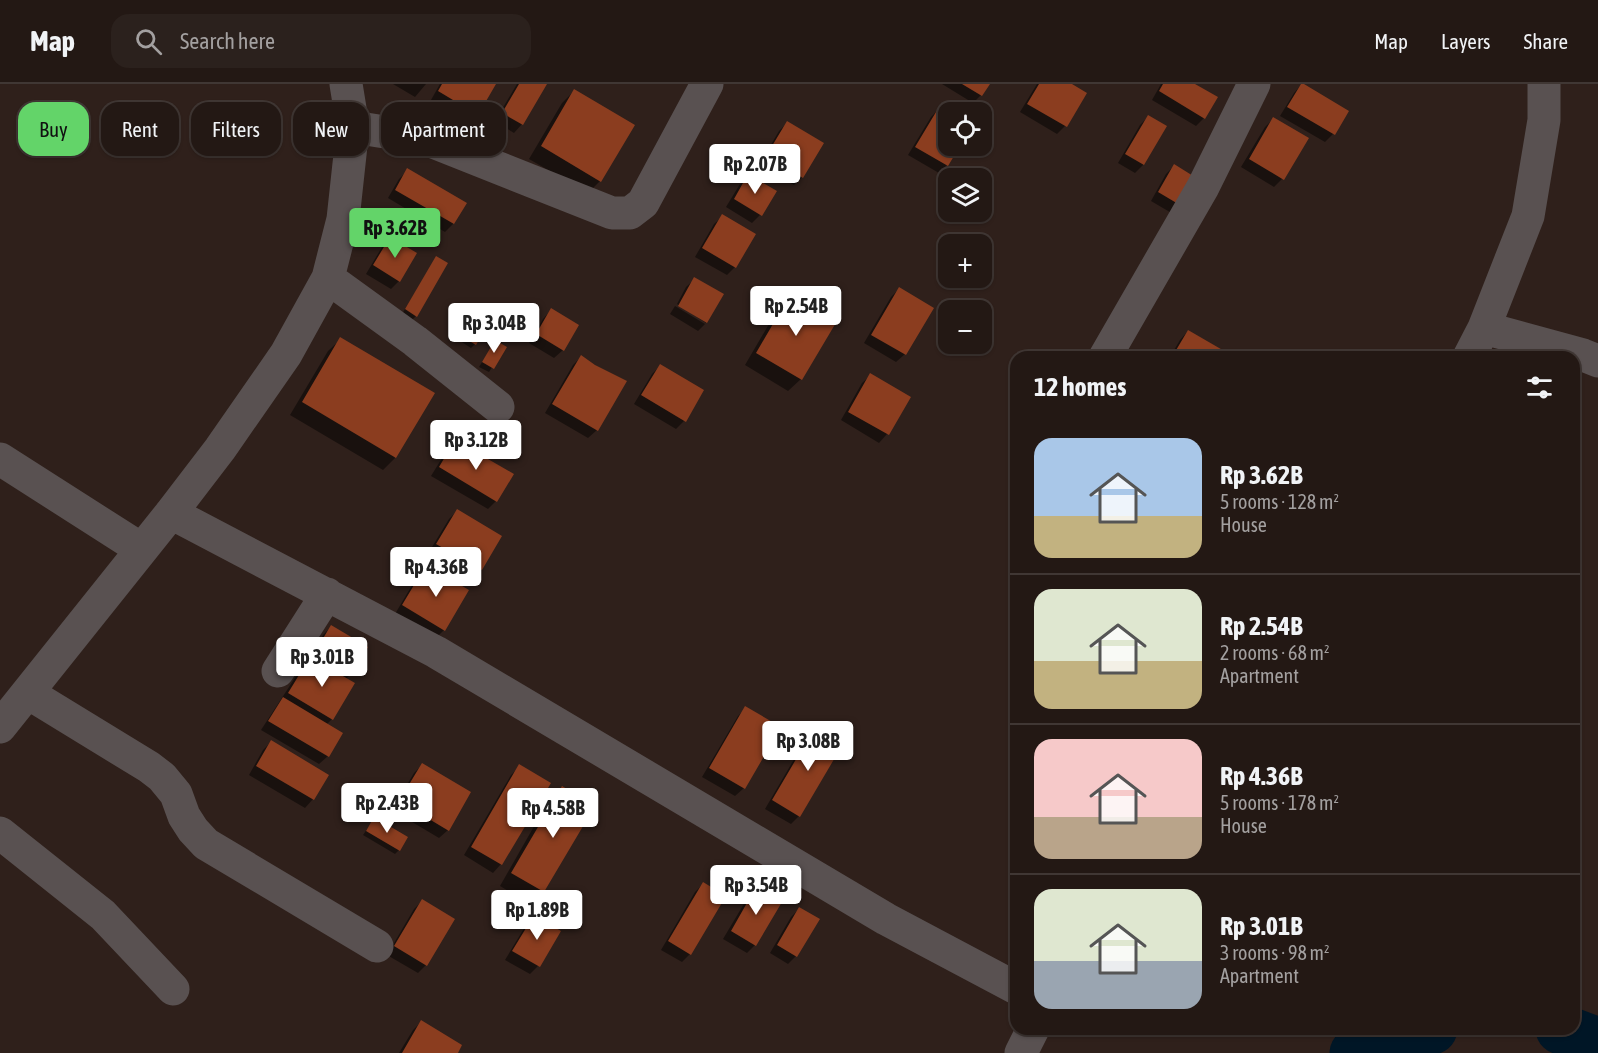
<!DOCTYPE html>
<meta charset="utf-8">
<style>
:root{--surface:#231814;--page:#2b211d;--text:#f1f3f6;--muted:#a3a0a0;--line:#403734;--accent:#63d469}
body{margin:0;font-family:"Asap Condensed",sans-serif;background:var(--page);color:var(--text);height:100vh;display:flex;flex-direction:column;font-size:22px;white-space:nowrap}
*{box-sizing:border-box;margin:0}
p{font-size:20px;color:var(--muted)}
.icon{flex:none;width:33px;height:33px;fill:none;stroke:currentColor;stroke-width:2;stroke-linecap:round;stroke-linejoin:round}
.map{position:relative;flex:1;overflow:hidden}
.sheet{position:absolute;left:1010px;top:267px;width:570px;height:684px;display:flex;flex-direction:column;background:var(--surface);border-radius:18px;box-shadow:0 2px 4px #0004,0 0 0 2px var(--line)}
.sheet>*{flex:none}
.hud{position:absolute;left:18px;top:18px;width:570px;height:54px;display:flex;gap:12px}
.tools{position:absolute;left:938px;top:18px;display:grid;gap:12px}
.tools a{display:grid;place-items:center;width:54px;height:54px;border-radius:12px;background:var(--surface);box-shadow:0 2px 4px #0004,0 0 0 2px var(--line);font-size:30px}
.price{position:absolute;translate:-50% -51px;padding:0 14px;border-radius:6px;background:#fff;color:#222;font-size:20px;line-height:39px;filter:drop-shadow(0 2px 3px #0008)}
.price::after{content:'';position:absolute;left:50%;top:36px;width:18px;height:14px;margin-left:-9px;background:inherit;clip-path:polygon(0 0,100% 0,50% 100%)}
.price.active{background:var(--accent);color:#111}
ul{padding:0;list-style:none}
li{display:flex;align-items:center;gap:18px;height:150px;padding:0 24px}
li+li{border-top:2px solid var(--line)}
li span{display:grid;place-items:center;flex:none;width:168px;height:120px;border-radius:18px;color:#555}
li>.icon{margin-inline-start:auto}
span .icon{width:72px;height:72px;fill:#fffc;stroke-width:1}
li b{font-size:26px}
h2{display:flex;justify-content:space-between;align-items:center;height:72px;padding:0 24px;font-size:26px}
.pill{padding:0 21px;border-radius:18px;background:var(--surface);box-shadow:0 2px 4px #0004,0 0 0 2px var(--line);font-size:21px;line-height:54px}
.pill.active{background:var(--accent);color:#111}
header{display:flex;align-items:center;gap:36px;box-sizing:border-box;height:84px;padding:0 30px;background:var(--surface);border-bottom:2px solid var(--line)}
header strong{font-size:28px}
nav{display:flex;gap:33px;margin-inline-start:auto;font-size:21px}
.search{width:420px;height:54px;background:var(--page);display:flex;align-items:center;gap:15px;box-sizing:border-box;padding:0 21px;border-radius:18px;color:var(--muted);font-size:22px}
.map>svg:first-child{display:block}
.shadow{fill:#0007}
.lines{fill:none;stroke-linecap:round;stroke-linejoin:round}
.river{stroke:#001626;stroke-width:51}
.building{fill:#8b3d1f}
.minor{stroke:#595151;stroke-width:33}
</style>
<header>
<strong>Map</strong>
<div class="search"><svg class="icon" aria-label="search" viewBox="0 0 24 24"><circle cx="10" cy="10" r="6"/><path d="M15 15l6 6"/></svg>Search here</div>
<nav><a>Map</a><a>Layers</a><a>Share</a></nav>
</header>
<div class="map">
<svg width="1598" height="969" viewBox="0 0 1598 969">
<rect width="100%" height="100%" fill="#2f201b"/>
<path class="shadow" d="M393,0H426L415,13Z
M440,0H494L477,30L469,38L431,16Z
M517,0H546L522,40L514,49L495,37Z
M942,0H988L981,11L973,19Z
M1037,0H1069L1065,42L1057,50L1020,28Z
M1161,0H1192L1204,34L1196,42L1152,16Z
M1302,0L1347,27L1333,50L1325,58L1280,32L1294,9Z
M574,7L600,97L588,109L529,75L562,19Z
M939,25L948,30V62H959L947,81L939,89L908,71L931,33Z
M1148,33L1165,42L1143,81L1135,89L1118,79L1140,41Z
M1273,35L1282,95L1274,103L1241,83L1265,43Z
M787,39L802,93L794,101L759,81L779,47Z
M1174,82L1180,134L1151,117L1166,90Z
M408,86L465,120L453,140L445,148L388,114L399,95Z
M748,92L760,131L752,139L726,123L740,100Z
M723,132L735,183L727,191L695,173L714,140Z
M390,155L399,197L391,205L366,190L382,163Z
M436,174L416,232L412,236L402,230Z
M695,195L722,211L706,239L677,220L686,203Z
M899,205L905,270L896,278L864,259L891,213Z
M791,211L801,295L788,307L745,281L779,223Z
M675,222L705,240L698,247L670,230Z
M473,224L475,260L471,264L454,253Z
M551,226L563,266L554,274L529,259L543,235Z
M1188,247L1222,273H1170L1180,256Z
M341,255L395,374L383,386L290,331L328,267Z
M495,258L505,264L489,288L479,283Z
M581,273L594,282L624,298L597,346L588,354L545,329L573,281Z
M660,282L684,337L676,345L634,320L652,290Z
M871,291L909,314L887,350L879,359L841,336L862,299Z
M455,357L496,417L488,425L431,392L447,366Z
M457,427L500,453L481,485L473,494L429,468L449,435Z
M426,483L444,546L436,554L395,530L418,491Z
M331,543L351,590L346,595L332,635L326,641L341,650L328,672L319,680L261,646L302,583L309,575L323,551Z
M746,624L744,704L735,712L702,693L738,632Z
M815,645L799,732L791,740L765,725L807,653Z
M271,658L313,715L305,724L249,691L263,666Z
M422,681L448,746L439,754L392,726L414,689Z
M520,682L501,780L493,789L464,771L511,691Z
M562,704L593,723L543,808L530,820L500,802L549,716Z
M374,735L399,766L395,770L363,751Z
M703,800L690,870L682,878L661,866L695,808Z
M756,805L755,861L747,869L723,855L748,813Z
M422,817L426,881L418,889L387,871L414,825Z
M799,825L796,872L788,880L770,869L791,833Z
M534,833L559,848L538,882L530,890L505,876L526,841Z
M421,938L456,969H399L413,946Z"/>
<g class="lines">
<path class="river" d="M1561,945L1598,959
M1355,969L1432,945"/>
</g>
<path class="building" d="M442,0H496L478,31L438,7Z
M519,0H547L523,41L502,29Z
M962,0H990L982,12Z
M1039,0H1072L1087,9L1067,43L1027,20Z
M1163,0H1195L1218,13L1205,35L1159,7Z
M1301,0H1304L1349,27L1335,51L1287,23Z
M574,5L635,41L601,98L541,62Z
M939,23L948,28V62H960L948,82L915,63Z
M1148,31L1167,42L1144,81L1125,70Z
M1273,33L1309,54L1284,96L1249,75Z
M787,37L824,59L803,94L766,72Z
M1174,80L1206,100L1190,127L1158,108Z
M407,84L467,119L454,140L395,106Z
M748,90L777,107L762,132L734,115Z
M722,130L756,150L736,184L702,164Z
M390,153L417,169L400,198L373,181Z
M436,172L448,179L417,233L405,225Z
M694,193L724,210L707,239L678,222Z
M899,203L934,224L906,271L871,251Z
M791,209L837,237L802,296L756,269Z
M473,223L492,234L476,261L456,249Z
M551,224L579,241L564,267L536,250Z
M1188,246L1226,268L1223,273H1172Z
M340,253L435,309L396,374L302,318Z
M495,256L507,263L494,285L482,278Z
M581,271L595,281L627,297L598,347L552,320Z
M660,280L704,306L686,338L641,311Z
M870,289L911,313L889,351L848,328Z
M455,356L514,390L497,418L439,383Z
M457,425L502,452L482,486L436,460Z
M426,481L469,506L445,547L402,521Z
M331,541L368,563L352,591L315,568Z
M310,573L355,599L333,636L288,609Z
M283,613L343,649L329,673L268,637Z
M745,622L781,643L745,705L709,684Z
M815,643L843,660L800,733L772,716Z
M271,656L329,691L314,716L256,682Z
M422,679L471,708L449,747L399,717Z
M519,680L551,699L502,781L471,763Z
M562,702L595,722L544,808L511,789Z
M374,733L408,753L400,767L366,747Z
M703,798L726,812L691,871L668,857Z
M756,803L782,818L756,862L731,847Z
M422,815L455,835L427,882L394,862Z
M799,823L820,835L797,873L777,861Z
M534,831L561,847L540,883L512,867Z
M421,936L462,961L458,969H402Z"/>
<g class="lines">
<path class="minor" d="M353,43L423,54L612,129H630L643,119L707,0
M328,194L415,257L498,323
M1484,244L1583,271L1598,277
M1105,273L1203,103L1254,0
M1469,273L1484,244L1528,132L1544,36V0
M0,375L141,465
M171,429L436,568L886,835L1016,904
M278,587L327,510
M28,609L149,683L162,693L176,710L184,732L193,746L206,760L377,862
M0,643L171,429L220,365L286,270L328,194L343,135L353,43L346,0
M0,749L103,831L173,905
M1021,969L1033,945"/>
</g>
</svg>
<div class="tools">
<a><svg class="icon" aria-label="locate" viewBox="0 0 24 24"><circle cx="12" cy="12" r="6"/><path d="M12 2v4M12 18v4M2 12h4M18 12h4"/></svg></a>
<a><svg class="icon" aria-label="layers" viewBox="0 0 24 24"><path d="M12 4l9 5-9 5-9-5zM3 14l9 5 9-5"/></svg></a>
<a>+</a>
<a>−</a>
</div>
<b class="price" style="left:755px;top:111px">Rp 2.07B</b>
<b class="price active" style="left:395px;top:175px">Rp 3.62B</b>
<b class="price" style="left:796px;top:253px">Rp 2.54B</b>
<b class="price" style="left:494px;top:270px">Rp 3.04B</b>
<b class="price" style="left:476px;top:387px">Rp 3.12B</b>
<b class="price" style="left:436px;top:514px">Rp 4.36B</b>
<b class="price" style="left:322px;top:604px">Rp 3.01B</b>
<b class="price" style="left:808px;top:688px">Rp 3.08B</b>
<b class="price" style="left:387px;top:750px">Rp 2.43B</b>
<b class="price" style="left:553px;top:755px">Rp 4.58B</b>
<b class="price" style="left:756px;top:832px">Rp 3.54B</b>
<b class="price" style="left:537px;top:857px">Rp 1.89B</b>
<div class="hud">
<a class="pill active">Buy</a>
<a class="pill">Rent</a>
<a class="pill">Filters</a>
<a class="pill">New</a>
<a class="pill">Apartment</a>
</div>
<section class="sheet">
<h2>12 homes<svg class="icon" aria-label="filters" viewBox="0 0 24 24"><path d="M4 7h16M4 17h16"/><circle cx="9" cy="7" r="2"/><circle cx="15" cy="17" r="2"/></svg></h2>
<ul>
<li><span style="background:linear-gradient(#a9c7e8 65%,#c2b280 0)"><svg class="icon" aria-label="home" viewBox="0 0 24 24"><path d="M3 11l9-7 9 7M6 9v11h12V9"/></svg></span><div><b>Rp 3.62B</b><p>5 rooms · 128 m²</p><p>House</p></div></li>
<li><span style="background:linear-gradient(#dfe7d0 60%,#c2b280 0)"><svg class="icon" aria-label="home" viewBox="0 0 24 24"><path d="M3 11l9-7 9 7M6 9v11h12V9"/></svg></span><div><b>Rp 2.54B</b><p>2 rooms · 68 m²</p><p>Apartment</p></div></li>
<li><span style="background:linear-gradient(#f6c9c9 65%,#b9a48a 0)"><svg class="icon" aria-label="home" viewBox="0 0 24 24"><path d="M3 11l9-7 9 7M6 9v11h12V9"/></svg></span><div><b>Rp 4.36B</b><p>5 rooms · 178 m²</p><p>House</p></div></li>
<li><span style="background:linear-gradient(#dfe7d0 60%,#9aa5b1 0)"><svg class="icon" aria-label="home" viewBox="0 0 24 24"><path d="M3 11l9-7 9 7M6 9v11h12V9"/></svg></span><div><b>Rp 3.01B</b><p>3 rooms · 98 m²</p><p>Apartment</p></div></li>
</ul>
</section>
</div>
